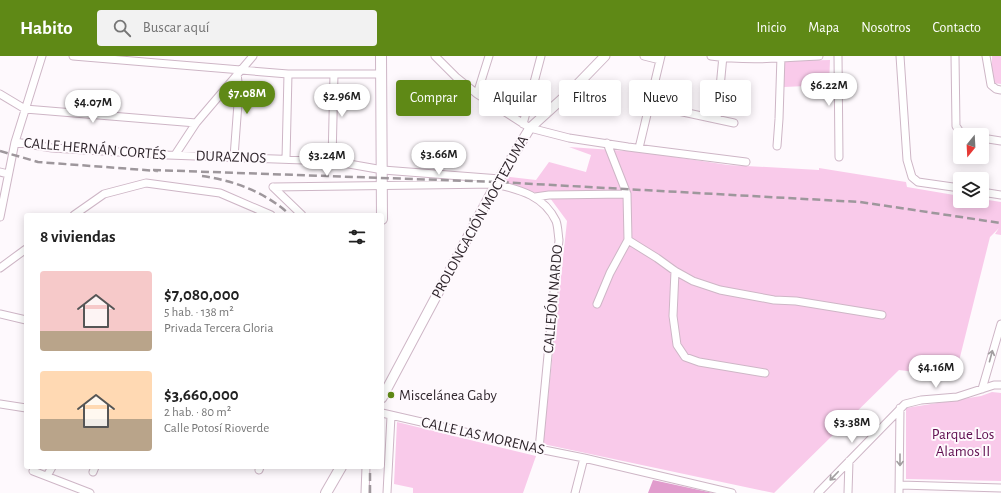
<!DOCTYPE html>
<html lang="es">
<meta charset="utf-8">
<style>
:root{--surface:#fff;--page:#f2f2f2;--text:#222;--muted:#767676;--accent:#5f8916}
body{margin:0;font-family:"Alegreya Sans",sans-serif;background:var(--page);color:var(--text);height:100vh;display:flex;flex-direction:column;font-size:15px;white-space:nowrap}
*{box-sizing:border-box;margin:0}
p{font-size:13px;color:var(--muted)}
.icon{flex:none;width:22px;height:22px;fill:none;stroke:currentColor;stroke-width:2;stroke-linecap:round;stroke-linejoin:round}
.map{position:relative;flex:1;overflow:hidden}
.panel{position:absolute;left:24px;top:157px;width:360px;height:256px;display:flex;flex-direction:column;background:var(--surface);border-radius:4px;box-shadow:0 2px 10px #0003}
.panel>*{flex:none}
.top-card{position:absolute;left:396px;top:24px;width:380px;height:36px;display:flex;gap:8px}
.needle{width:26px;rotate:198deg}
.tools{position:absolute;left:953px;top:72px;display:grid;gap:8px}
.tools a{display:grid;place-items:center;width:36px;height:36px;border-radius:4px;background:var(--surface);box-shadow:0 2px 10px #0003;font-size:20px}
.price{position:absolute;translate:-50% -34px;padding:0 9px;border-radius:14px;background:#fff;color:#222;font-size:13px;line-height:26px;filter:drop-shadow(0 1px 2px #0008)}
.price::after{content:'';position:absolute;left:50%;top:24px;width:12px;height:9px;margin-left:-6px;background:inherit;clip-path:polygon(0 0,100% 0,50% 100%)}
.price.on{background:var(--accent);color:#fff}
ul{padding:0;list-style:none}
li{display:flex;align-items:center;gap:12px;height:100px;padding:0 16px}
li span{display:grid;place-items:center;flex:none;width:112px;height:80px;border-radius:4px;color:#555}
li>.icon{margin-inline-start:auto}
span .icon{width:48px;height:48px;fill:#fffc;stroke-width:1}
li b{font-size:17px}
h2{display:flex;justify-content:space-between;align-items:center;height:48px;padding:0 16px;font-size:17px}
.chip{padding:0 14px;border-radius:4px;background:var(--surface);box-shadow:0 2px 10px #0003;font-size:14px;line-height:36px}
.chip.on{background:var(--accent);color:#fff}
header{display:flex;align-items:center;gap:24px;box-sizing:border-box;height:56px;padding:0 20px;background:var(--accent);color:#fff}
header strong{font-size:19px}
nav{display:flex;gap:22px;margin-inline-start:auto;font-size:14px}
.search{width:280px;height:36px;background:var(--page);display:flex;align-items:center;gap:10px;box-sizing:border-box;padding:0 14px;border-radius:4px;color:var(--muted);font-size:15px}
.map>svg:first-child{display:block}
.green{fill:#f9caea}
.forest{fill:#e19ccd}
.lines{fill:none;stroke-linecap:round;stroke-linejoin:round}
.minor-casing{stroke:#ceb6c6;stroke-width:9}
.tertiary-casing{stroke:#ceb6c6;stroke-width:11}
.secondary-casing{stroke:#ceb6c6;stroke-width:12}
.minor{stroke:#fff;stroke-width:7}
.tertiary{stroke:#fff;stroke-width:9}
.secondary{stroke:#fff;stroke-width:10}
.rail{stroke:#9e979c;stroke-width:2.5;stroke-dasharray:8 4;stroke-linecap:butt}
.oneway{stroke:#a29ea0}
.poi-dot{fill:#5f8916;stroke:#fef9fd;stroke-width:1.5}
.labels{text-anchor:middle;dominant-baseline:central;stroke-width:4;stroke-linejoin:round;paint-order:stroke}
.street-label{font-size:15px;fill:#30272d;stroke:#fef9fd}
.poi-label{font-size:15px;fill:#30272d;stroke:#fef9fd;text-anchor:start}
.park-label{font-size:15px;fill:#5f0e4f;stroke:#fef9fd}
</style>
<header>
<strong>Habito</strong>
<div class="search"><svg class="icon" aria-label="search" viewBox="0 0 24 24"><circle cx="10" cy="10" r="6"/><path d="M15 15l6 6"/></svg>Buscar aquí</div>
<nav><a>Inicio</a><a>Mapa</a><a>Nosotros</a><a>Contacto</a></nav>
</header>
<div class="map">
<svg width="1001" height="437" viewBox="0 0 1001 437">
<rect width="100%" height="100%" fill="#fef9fd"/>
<path class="green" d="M992,0H1001V28L992,27Z
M830,4L829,29L784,31V5Z
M569,91L642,96L728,109L819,114V112L906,126L907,131L960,140V145H982V143L1001,146V179L995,178L999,172L990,181L955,321L899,314L774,437L543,388L567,165L550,142L552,141L501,128L503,119L510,120V121L536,124L549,106L586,116L591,99Z
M992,336L1001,337V425L906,423V352L981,340Z
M397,366L536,400L523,437H413V432L394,428Z"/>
<path class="forest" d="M653,424L713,437H648Z"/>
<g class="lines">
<defs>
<path id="minor" d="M73,0L288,18H381
M435,0L456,21L477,38L530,72L569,82L628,91L746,106
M644,0L660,4
M711,0C746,5 784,2 819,0
M838,0L839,101
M900,0L907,104L912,121L918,126L960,132
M955,0L956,70L960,76L965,79
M986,0L991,29L996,33L1001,34
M0,38L25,53L196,67
M477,38L489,0
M669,53L734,67
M717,63L723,0
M523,68L541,0
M982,82L1001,85
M15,86L52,92L168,99L332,105L383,114L500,123
M777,90L779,63L781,0
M639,92L661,0
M175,99L196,67L253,0
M234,101L239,34L237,18
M286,103L288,18
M332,105L334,18
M0,116L8,118
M273,131L496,128C521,134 544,140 556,165C558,170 558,178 559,184L539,393
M273,131L302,159
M982,136L1001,139
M535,141L549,139L627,138
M74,159L104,138L146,127L220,137L271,159
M0,161L15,86L42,0
M628,184L657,202L675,215L693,225L720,234L774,244L796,245L882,259
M0,212L26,193
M675,215L673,260L677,289L685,301L699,306L765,317
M597,248L610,217L628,184L627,138L607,87
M0,258L26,264
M982,333L1001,268
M0,348L26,352
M382,357L539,393L584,402L732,437
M259,414L260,411
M33,415L90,437
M93,416L95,411
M47,420L52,411
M900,429L1001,432
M365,437L366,411
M387,437L391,360
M575,437L584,402
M818,437L905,348L921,344L957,341L994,329H1001
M848,437L849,405
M899,437L900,352"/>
<path id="tertiary" d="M382,342L496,128L530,72L573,33L605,0"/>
<path id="secondary" d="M381,0L382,163
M326,437L341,411"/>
</defs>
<use href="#minor" class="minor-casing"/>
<use href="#tertiary" class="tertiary-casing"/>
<use href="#secondary" class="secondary-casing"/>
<use href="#minor" class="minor"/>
<use href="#tertiary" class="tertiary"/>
<use href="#secondary" class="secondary"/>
<path class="rail" d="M0,95L38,106L158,115
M153,114L498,126L860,146L1001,167
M202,120C233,124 267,137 290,159
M370,437V411"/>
</g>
<defs><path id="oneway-shaft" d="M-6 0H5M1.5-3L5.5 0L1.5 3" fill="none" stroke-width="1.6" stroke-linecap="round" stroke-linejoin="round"/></defs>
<g class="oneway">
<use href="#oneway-shaft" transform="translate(991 300) rotate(-75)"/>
<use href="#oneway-shaft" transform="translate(900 404) rotate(90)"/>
<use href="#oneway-shaft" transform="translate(834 420) rotate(134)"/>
</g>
<circle class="poi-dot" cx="391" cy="339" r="4"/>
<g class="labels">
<g class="street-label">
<text transform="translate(95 93) rotate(5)">CALLE HERNÁN CORTÉS</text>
<text transform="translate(231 101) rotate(2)">DURAZNOS</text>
<text transform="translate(480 161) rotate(-61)">PROLONGACIÓN MOCTEZUMA</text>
<text transform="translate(553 243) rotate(-85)">CALLEJÓN NARDO</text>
<text transform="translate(483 380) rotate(13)">CALLE LAS MORENAS</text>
</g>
<g class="poi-label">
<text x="399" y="339">Miscelánea Gaby</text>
</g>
<g class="park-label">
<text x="963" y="378">Parque Los<tspan x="963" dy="17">Alamos II</tspan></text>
</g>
</g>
</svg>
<div class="tools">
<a><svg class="needle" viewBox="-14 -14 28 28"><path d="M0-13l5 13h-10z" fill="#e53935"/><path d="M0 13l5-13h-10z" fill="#767676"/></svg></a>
<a><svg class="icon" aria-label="layers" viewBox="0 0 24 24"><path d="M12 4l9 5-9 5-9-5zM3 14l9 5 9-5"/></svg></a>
</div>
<b class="price" style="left:829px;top:51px">$6.22M</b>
<b class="price on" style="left:247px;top:59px">$7.08M</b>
<b class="price" style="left:342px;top:62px">$2.96M</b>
<b class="price" style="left:93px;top:68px">$4.07M</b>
<b class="price" style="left:439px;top:120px">$3.66M</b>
<b class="price" style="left:327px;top:121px">$3.24M</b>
<b class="price" style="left:936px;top:333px">$4.16M</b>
<b class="price" style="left:852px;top:388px">$3.38M</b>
<div class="top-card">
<a class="chip on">Comprar</a>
<a class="chip">Alquilar</a>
<a class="chip">Filtros</a>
<a class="chip">Nuevo</a>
<a class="chip">Piso</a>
</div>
<section class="panel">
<h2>8 viviendas<svg class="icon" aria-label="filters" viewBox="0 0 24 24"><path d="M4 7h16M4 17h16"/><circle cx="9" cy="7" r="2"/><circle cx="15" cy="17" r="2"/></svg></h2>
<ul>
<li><span style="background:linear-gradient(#f6c9c9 75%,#b9a48a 0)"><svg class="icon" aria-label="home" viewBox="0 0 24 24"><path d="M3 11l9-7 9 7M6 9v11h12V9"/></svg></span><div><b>$7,080,000</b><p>5 hab. · 138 m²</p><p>Privada Tercera Gloria</p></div></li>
<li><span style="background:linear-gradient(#ffd9b3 60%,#b9a48a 0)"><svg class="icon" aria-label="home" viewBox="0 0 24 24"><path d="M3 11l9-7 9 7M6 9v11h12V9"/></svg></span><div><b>$3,660,000</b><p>2 hab. · 80 m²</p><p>Calle Potosí Rioverde</p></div></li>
</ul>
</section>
</div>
